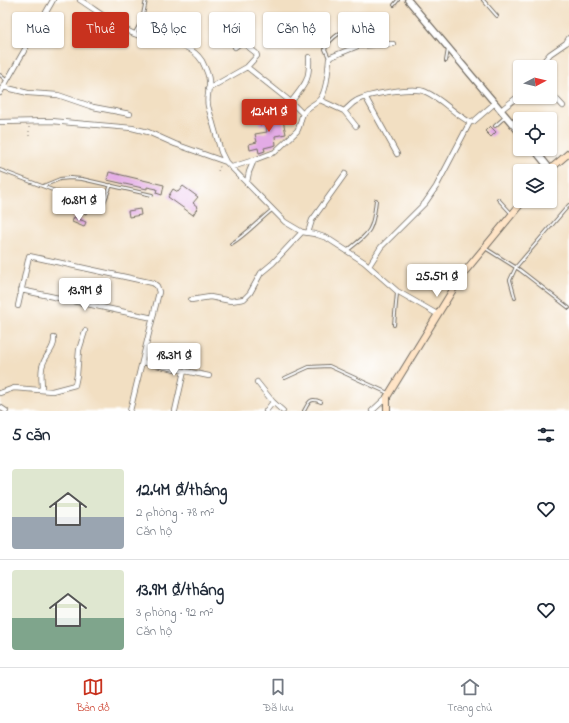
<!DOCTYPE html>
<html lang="vi">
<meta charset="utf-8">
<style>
:root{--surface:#fff;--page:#f6f6f7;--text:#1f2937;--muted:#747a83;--line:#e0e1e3;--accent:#c8321e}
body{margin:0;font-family:"Indie Flower",sans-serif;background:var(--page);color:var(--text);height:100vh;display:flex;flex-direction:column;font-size:15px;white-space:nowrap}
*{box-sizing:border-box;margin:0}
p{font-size:13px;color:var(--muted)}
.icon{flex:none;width:22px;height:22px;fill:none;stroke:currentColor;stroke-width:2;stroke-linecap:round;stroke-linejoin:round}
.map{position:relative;height:411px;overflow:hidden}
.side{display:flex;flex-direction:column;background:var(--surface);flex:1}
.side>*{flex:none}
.hud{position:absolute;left:12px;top:12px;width:545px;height:36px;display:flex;gap:8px}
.needle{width:26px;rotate:83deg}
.fabs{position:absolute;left:513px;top:60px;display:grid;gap:8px}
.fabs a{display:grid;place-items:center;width:44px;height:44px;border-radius:4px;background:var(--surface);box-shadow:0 1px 3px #0004;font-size:20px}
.price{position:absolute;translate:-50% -34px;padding:0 9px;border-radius:4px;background:#fff;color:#222;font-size:13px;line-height:26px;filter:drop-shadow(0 1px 2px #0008)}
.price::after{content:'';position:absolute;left:50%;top:24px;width:12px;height:9px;margin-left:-6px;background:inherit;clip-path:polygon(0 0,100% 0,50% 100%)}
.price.on{background:var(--accent);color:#fff}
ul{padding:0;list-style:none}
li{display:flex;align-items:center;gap:12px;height:100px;padding:0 12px}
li+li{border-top:1px solid var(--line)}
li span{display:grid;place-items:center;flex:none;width:112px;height:80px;border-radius:4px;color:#555}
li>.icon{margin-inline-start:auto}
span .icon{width:48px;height:48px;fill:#fffc;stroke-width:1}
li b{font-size:17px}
h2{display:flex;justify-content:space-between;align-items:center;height:48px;padding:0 12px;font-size:17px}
.pill{padding:0 14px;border-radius:4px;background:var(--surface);box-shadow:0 1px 3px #0004;font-size:14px;line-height:36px}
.pill.on{background:var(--accent);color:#fff}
.dock{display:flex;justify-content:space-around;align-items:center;height:56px;border-top:1px solid var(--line);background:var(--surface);font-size:11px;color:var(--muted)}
.dock a{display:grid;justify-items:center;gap:2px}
.dock .on{color:var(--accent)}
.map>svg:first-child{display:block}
.building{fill:#e3abe5}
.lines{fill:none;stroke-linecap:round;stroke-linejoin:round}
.service-casing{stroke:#716a60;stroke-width:4}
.minor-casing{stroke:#716a60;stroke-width:6}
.tertiary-casing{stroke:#716a60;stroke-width:8}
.secondary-casing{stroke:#716a60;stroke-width:8}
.path{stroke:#716a60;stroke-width:1;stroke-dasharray:1 3;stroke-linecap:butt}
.service{stroke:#fff;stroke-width:2}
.minor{stroke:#fff;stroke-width:4.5}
.tertiary{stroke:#fff;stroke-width:5.5}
.secondary{stroke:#ffe4c6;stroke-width:6}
</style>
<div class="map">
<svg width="569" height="411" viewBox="0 0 569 411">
<rect width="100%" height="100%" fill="#fff"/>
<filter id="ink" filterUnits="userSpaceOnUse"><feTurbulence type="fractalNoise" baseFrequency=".025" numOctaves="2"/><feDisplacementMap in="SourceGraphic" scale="8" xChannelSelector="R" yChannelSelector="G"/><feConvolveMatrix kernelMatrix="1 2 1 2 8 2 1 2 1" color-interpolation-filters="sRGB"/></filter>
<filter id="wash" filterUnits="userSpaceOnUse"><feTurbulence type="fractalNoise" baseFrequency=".012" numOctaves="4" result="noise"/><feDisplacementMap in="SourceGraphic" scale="16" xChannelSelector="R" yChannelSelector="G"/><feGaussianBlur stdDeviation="0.9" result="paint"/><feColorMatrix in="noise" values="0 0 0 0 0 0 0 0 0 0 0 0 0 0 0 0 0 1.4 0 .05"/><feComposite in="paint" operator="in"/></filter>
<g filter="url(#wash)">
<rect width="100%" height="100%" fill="#f2dfc2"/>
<g id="blocks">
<path class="building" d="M282,116L286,134L275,136L276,145L264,148L265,151L259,153L258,148L250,150L249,144L257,142L255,134L267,132L266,124L260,125L259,119Z
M490,126L496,132L491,137L485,131Z
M109,172L164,185L162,195L156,193L157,189L147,187V189L107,180Z
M183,186L198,197L193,203L198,207L193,215L168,197L173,189L178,192Z
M88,190L96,194L86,214L78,210L81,204L83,205L87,197L85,196Z
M140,209L141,215L129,217L128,211Z
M74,217L86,222L84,227L72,222Z"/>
</g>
</g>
<g filter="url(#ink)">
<use href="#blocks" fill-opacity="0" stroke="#716a60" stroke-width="1"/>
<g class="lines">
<defs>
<path id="service" d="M483,0L497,16
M394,5L398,0
M135,33L142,20L146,0
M329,58L325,49C328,42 334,37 340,33C355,21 366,17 385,23
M446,61L448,49
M0,75L6,80
M495,126L505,117
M0,170L63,194
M43,186L60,179L70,178L82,179L152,195
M498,199L511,213
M101,210L111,185
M231,244C246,235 258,221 272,210
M485,248L520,270L569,308
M348,250C371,232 373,230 376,200
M515,298L510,280L516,267L569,205
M394,325L397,293
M285,378L309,367L329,366L388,393
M304,411C309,402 310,397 321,402"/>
<path id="minor" d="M80,0C97,11 114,24 132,33C153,43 188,38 202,61C205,67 209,75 209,81C210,90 206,97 208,106L221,152L226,162L285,222L302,232L315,234L327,238L364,262L397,291L437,314
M247,67L291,102L303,114
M539,67L550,54L566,43L569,38
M3,87L28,93L58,95L93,107L130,114
M208,89L247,67L257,56L256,53L242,42L235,47
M550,92L563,106
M0,93L53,0
M366,98L397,154
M320,100L344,111L356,126
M291,102C305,84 310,81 309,57
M501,110L520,95
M344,111C348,108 352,103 356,101C367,94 415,86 426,92C442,99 454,114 470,122
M0,122L51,121L132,128L148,132L175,144L226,162
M232,167L254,160
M247,182L249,172L254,160L275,152L297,131C301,125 300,116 305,111C309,106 316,104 320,99C327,91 328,70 329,59L331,57L358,46L393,44
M308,233L312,220L345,174
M369,266L381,247L425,203L436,187L470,122H473L495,103
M21,290L153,318
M191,300L210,297L231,301L244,299L250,293L261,273L273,263L302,232
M18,306L29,256L153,283L157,286L159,292L130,411
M142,362L209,376
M257,382L273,402L283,411
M42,389C42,381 40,371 43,364C46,354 55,349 54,338
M0,393L14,388L52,391L75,385L77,375L79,350L85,331
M0,407L6,411
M175,411L184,371
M266,411L273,402
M372,411L387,397"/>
<path id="tertiary" d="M408,0L520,133
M534,149L550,169"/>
<path id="secondary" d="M548,171L569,153
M387,411V397L462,275L523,201"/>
</defs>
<use href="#service" class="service-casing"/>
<use href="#minor" class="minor-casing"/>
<use href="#tertiary" class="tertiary-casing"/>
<use href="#secondary" class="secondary-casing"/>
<path class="path" d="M29,136V126
M218,171L221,164"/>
<use href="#service" class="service"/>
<use href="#minor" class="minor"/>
<use href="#tertiary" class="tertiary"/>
<use href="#secondary" class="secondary"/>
</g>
</g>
</svg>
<div class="fabs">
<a><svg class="needle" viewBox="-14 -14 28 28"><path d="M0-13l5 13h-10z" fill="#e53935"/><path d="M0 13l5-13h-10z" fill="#747a83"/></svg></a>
<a><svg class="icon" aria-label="locate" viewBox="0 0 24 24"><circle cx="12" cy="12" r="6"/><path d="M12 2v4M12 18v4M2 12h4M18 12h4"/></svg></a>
<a><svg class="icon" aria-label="layers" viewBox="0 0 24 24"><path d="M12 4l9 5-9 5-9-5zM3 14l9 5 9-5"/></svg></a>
</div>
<b class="price on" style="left:269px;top:133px">12.4M ₫</b>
<b class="price" style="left:79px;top:222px">10.8M ₫</b>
<b class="price" style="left:437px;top:298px">25.5M ₫</b>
<b class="price" style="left:85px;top:312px">13.9M ₫</b>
<b class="price" style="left:174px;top:377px">18.3M ₫</b>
<div class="hud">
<a class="pill">Mua</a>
<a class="pill on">Thuê</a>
<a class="pill">Bộ lọc</a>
<a class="pill">Mới</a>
<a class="pill">Căn hộ</a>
<a class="pill">Nhà</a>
</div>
</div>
<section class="side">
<h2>5 căn<svg class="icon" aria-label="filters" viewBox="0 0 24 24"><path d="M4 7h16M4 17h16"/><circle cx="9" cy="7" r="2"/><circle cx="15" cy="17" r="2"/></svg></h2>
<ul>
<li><span style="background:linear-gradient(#dfe7d0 60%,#9aa5b1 0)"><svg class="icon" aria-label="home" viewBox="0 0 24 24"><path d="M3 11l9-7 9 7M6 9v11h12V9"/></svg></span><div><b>12.4M ₫/tháng</b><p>2 phòng · 78 m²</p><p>Căn hộ</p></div><svg class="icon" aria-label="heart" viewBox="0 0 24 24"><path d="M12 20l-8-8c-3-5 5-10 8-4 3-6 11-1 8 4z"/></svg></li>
<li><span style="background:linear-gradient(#dfe7d0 60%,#7fa58c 0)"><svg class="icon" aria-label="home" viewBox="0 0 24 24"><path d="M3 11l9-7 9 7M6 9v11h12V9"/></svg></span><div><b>13.9M ₫/tháng</b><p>3 phòng · 92 m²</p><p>Căn hộ</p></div><svg class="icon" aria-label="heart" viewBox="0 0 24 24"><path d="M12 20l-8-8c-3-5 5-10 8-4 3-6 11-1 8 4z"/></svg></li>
</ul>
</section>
<nav class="dock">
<a class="on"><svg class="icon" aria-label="map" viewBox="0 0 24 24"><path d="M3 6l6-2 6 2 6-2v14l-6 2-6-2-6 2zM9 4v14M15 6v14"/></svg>Bản đồ</a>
<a><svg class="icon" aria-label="saved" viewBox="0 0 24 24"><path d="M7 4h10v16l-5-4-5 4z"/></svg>Đã lưu</a>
<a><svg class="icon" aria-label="home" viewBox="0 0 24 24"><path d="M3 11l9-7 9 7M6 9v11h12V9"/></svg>Trang chủ</a>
</nav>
